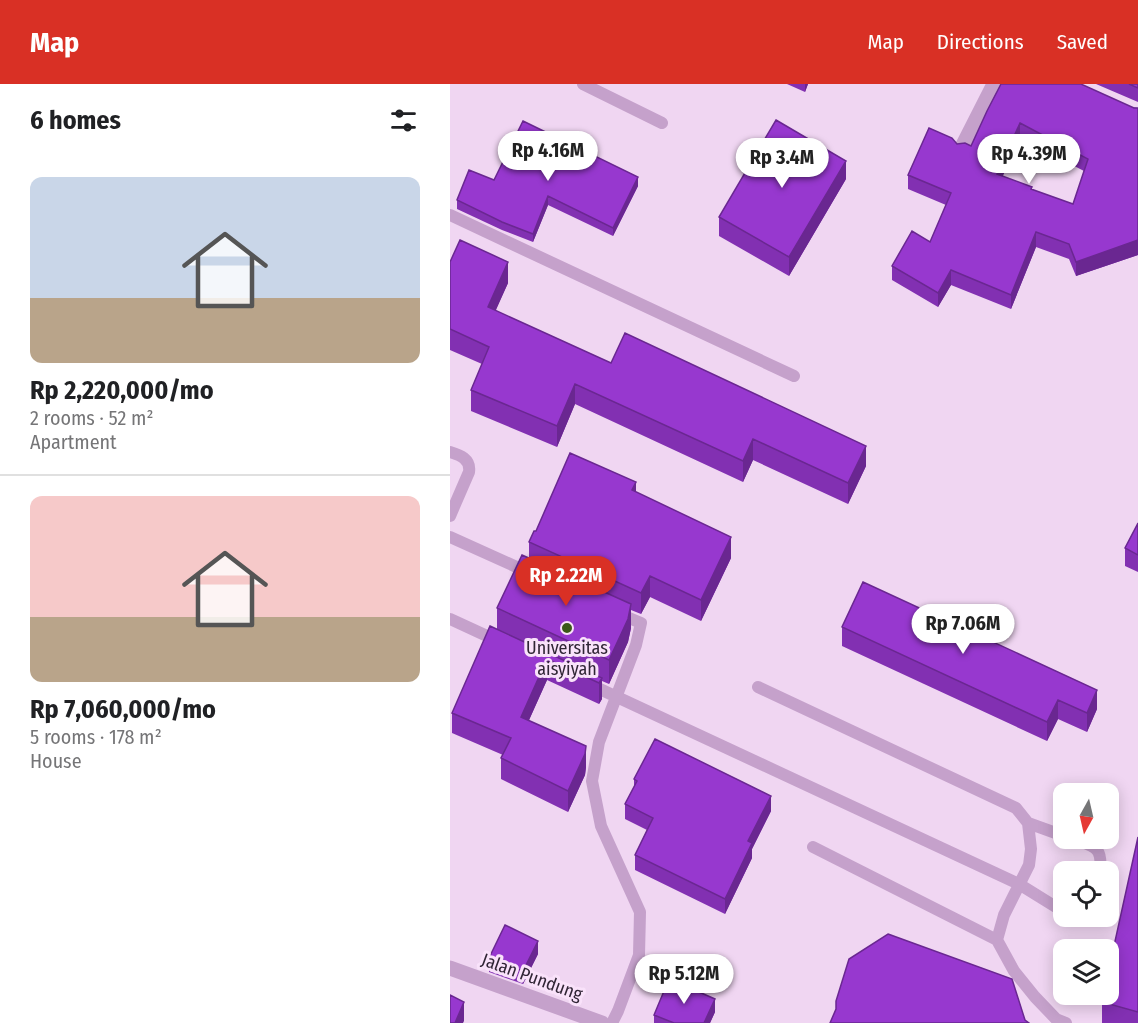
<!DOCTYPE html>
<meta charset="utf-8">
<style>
:root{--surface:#fff;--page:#f2f2f2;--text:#202124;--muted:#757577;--line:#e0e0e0;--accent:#d93025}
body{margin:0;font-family:"Fira Sans Condensed",sans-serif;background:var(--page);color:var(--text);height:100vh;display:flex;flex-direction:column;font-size:22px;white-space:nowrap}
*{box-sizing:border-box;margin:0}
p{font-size:20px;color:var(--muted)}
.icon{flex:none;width:33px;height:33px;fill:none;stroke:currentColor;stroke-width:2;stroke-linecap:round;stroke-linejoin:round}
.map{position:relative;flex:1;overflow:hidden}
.side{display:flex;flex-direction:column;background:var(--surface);width:450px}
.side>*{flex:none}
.needle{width:39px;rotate:188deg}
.buttons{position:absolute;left:603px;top:699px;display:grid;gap:12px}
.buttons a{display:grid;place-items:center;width:66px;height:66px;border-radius:12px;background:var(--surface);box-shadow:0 3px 15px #0003;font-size:30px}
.price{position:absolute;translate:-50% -51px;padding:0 14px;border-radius:21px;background:#fff;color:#222;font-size:20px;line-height:39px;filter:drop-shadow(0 2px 3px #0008)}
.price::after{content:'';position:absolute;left:50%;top:36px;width:18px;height:14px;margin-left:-9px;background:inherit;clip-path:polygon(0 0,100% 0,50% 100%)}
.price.selected{background:var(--accent);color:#fff}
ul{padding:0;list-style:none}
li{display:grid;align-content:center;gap:12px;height:318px;padding:0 30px}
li+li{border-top:2px solid var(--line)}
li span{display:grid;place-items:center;height:186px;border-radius:12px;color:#555}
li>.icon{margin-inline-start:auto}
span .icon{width:108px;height:108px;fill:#fffc;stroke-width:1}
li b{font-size:26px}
h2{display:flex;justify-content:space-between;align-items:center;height:72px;padding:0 30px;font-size:26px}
header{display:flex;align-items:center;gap:36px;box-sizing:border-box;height:84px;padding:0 30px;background:var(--accent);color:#fff}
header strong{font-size:28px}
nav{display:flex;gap:33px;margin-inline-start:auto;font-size:21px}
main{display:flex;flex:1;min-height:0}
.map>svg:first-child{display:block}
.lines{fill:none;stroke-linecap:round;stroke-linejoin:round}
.lane{stroke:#c5a1cb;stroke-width:12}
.street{stroke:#c5a1cb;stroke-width:15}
.wall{fill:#8230b2;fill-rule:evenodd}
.shaded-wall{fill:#6a2791}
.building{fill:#9738cf;stroke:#6a2791;stroke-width:1.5;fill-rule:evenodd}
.poi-dot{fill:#3b5918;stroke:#f9e2fa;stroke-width:2}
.labels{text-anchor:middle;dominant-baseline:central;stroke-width:6;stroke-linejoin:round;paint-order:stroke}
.poi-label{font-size:18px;fill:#302535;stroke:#f9e2fa}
.street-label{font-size:18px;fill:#302535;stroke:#f9e2fa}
</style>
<header>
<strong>Map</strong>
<nav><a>Map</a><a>Directions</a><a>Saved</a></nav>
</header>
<main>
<section class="side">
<h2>6 homes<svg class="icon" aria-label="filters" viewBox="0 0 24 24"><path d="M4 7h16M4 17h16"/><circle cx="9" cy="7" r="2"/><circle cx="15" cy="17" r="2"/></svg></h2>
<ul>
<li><span style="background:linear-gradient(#c9d6e8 65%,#b9a48a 0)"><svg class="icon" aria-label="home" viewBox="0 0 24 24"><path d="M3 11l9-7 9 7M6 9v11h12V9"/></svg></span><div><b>Rp 2,220,000/mo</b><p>2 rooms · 52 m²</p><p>Apartment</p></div></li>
<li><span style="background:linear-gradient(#f6c9c9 65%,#b9a48a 0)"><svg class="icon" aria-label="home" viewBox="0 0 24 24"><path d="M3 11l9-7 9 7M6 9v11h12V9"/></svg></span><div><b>Rp 7,060,000/mo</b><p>5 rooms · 178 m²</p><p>House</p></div></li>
</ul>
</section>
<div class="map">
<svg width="688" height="939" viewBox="0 0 688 939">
<rect width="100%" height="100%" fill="#f0d6f2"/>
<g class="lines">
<path class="lane" d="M133,0L212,39
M0,131L344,292
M0,368C10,371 21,375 19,388L0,432
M0,453L80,489
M0,535L50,558
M139,600L569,800L614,828
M308,603L566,724L578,739L581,765L579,781L554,831L547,856L363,763
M578,739L614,752
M620,754C643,763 653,760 650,788
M620,832C627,838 632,838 639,832
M547,856L564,887L585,913L606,935L616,939
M162,939L168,927L189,871L190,828L151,742L142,697L149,658L186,561L191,539L167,529"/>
<path class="street" d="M511,65L544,0
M0,884L152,939"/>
</g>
<path class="wall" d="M337,0H358L355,8Z
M551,0L688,24V171L626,192L619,175L586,163L561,225L501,201L488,223L442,196V182L480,158L496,121L458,105V91L507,60L521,62ZM570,54L634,87L623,120L582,106L552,92Z
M646,0H688V18Z
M396,95L339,192L269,152V133Z
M44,96L188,102L163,152L98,121L83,158L52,146L7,125V116Z
M0,178L58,199L45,227L161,279L416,382L398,420L303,376L293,398L125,320L107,363L21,327V306L32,280L0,266Z
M186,408L281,474L251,537L200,513L191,530L181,526V544L178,558L159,600L152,597V615L149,620L97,596L79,636L136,683L135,691L118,728L51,695V674L53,671L2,649V629L47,545V524L79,474V458L86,447Z
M688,439V488L675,482V464Z
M392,543L647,625L637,648L608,635L597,657L392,562Z
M184,695L321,727L302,765V774L275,830L185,786V771L197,746L175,735V720L184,703Z
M688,753V939H652V918Z
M88,870L73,900L39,888V874Z
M265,928L260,939H204V931Z"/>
<path class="shaded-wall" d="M355,0H358L355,8Z
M570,39V54L547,105V90Z
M396,77V95L339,192V173Z
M188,93V102L163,152V144Z
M98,112V121L83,158V150Z
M586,148V163L561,225V211Z
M688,156V171L626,192V178Z
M58,178V199L38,244V223Z
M501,186V201L488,223V209Z
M125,300V320L107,363V342Z
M303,355V376L293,398V377Z
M416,362V382L398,420V399Z
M186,398V419L182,406Z
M281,453V474L251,537V516Z
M200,492V513L191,530V509Z
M181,520V544L178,558L159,600V576Z
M97,575V596L71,654V633Z
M152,594V615L149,620V599Z
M647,606V625L637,648V629Z
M608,616V635L597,657V638Z
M136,662V683L135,691L118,728V707Z
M321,712V727L302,765V774L275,830V815L298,757Z
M88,857V870L73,900V887Z
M265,915V928L260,939H254Z
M14,918V937L13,939H5Z"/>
<path class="building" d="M551,0H631L684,24H688V156L626,178L619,160L586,148L561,211L501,186L488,209L442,182L462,147L480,158L501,109L458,91L479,44L502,54L507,60L515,59L521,62L537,27ZM570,39L638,75L623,120L581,105L582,103L547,90Z
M679,0H688V4Z
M326,36L396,77L339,173L269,133Z
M73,37L188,93L163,144L98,112L83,150L52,138L7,116L19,86L44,96Z
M10,156L58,178L38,223L161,279L175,249L416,362L398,399L303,355L293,377L125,300L107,342L21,306L39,263L0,245V178Z
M120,369L186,398L182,406L281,453L251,516L200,492L191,509L79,458L84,447H86Z
M688,439V471L675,464Z
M72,471L181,520L178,535L159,576L47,524Z
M413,498L647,606L637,629L608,616L597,638L392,543Z
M40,542L152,594L149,599L97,575L71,633L136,662L135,670L118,707L51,674L61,654L2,629Z
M205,655L321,712L298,757L302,759L275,815L185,771L203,734L175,720L187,697L184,695Z
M688,753V928L652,918L654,910H658V889Z
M55,841L88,857L73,887L39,874Z
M438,850L562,895L575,936L579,939H380L386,925V917L399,875Z
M219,895L265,915L254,939H224L204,931Z
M0,911L14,918L5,939H0Z"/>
<circle class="poi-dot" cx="117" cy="544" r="6"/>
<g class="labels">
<g class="poi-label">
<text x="117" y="564">Universitas<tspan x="117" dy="21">aisyiyah</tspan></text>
</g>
<g class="street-label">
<text transform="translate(82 893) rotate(20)">Jalan Pundung</text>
</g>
</g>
</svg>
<div class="buttons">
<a><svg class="needle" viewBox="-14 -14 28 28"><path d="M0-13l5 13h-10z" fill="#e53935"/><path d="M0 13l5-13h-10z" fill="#757577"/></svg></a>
<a><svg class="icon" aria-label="locate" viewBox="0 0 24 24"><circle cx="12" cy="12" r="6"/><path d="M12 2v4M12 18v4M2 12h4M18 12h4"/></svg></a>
<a><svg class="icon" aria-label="layers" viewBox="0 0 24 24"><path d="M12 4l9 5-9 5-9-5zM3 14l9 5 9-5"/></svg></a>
</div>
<b class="price" style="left:98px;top:98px">Rp 4.16M</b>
<b class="price" style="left:579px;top:101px">Rp 4.39M</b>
<b class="price" style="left:332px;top:105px">Rp 3.4M</b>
<b class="price selected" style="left:116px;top:523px">Rp 2.22M</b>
<b class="price" style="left:513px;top:571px">Rp 7.06M</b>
<b class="price" style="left:234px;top:921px">Rp 5.12M</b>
</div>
</main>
